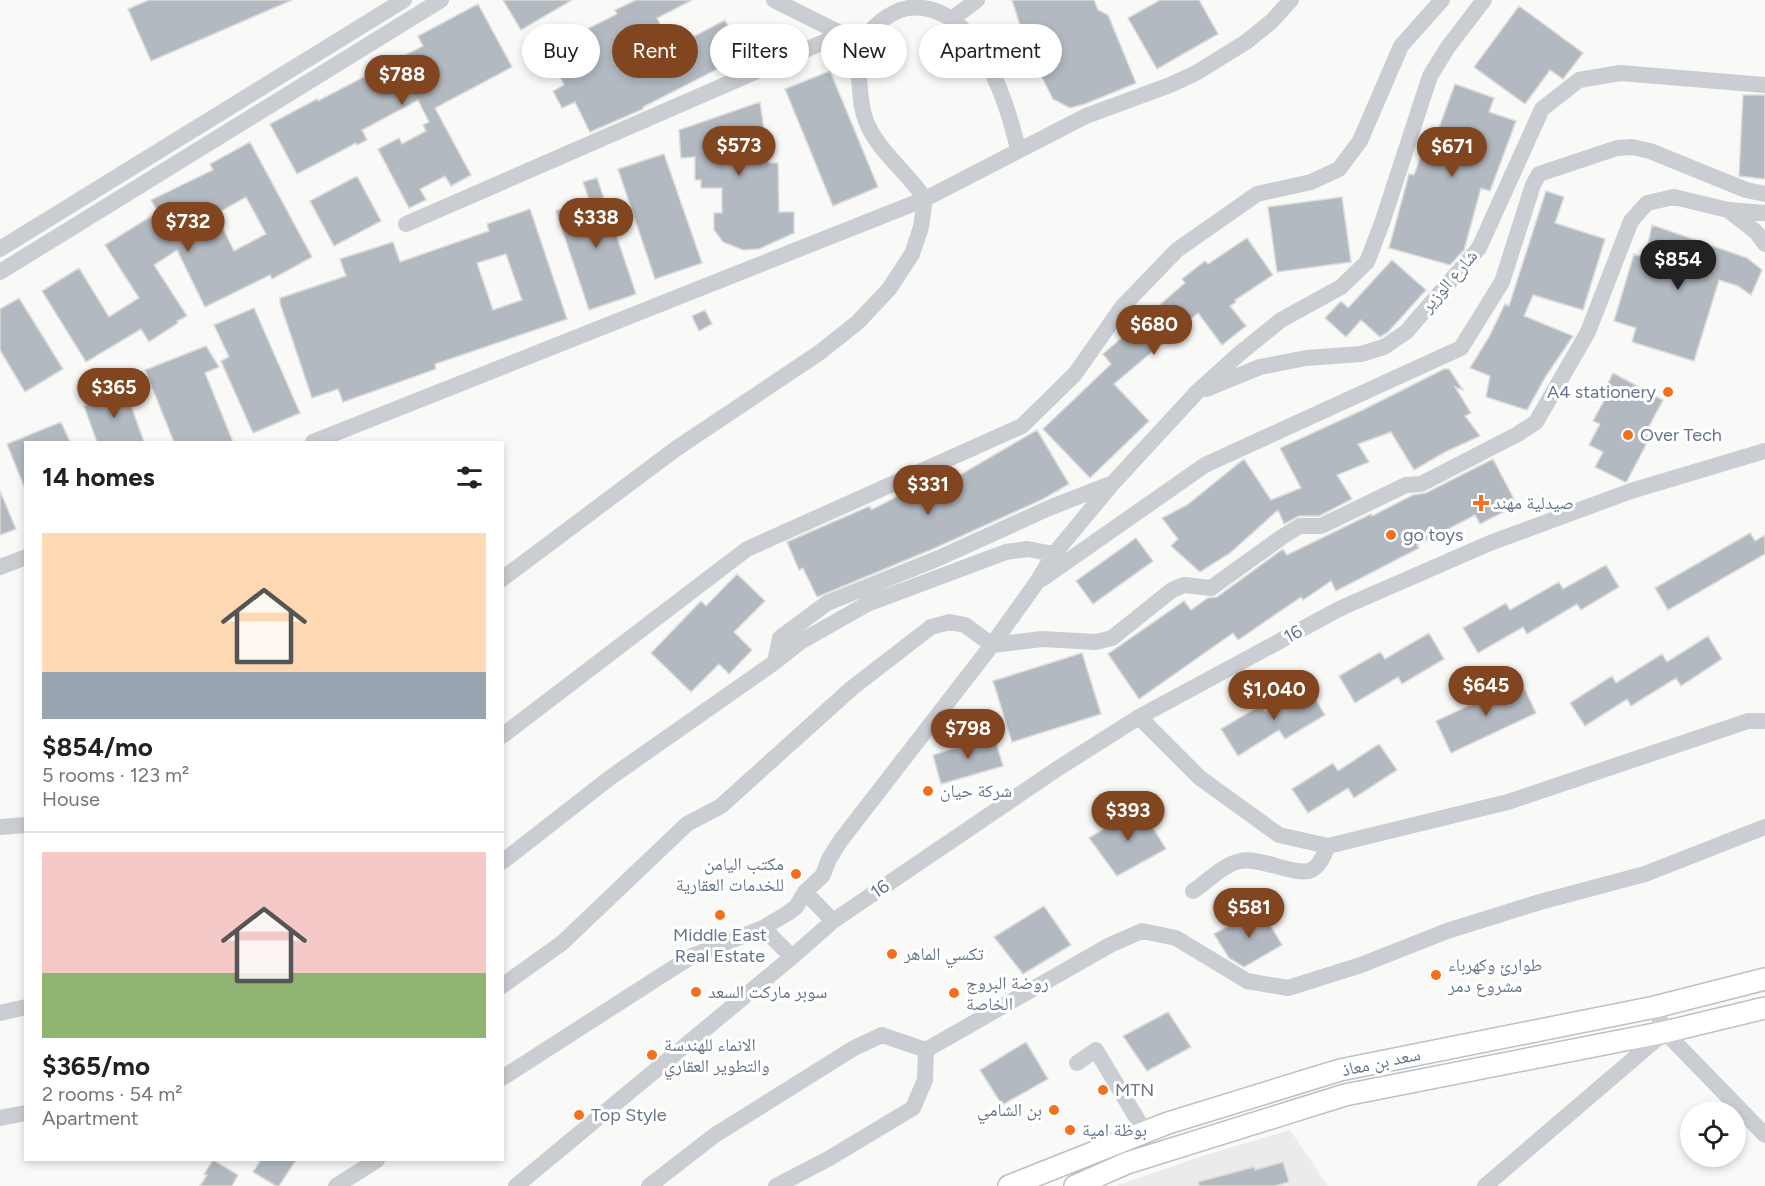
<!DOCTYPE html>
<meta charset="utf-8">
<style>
:root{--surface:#fff;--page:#f2f2f2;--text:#222;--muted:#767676;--line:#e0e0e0;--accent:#81451f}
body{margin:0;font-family:Figtree,"Noto Naskh Arabic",sans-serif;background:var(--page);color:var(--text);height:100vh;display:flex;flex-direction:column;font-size:22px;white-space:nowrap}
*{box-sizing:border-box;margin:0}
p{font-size:20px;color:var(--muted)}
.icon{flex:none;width:33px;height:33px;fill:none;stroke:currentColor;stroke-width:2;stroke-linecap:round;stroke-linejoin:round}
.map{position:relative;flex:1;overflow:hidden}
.side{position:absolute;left:24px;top:441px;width:480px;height:720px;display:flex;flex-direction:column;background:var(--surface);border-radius:0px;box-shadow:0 3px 9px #0003}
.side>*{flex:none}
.banner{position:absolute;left:522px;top:24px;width:570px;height:54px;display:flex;gap:12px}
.controls{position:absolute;left:1680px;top:1101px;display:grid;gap:12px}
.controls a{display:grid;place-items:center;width:66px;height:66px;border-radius:50%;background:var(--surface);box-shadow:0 3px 9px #0003;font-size:30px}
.price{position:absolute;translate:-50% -51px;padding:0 14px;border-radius:21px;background:var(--accent);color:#fff;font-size:20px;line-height:39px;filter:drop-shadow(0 2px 3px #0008)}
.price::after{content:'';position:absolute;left:50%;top:36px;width:18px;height:14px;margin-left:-9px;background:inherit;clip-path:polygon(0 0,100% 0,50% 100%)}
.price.current{background:#222;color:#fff}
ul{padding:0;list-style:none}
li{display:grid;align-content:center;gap:12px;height:318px;padding:0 18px}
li+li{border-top:2px solid var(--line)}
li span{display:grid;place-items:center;height:186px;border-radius:0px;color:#555}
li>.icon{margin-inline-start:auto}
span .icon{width:108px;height:108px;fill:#fffc;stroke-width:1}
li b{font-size:26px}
h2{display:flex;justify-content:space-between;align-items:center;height:72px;padding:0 18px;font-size:26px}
.tag{padding:0 21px;border-radius:27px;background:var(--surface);box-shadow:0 3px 9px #0003;font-size:21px;line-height:54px}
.tag.current{background:var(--accent);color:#fff}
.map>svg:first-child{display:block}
.built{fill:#eaebea}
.building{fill:#b2b9c1;stroke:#dbdcd9;stroke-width:1.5;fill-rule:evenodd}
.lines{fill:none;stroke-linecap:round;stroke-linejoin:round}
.major-casing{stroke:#bdc0c5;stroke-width:24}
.minor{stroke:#cacdd2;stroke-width:16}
.major{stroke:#fff;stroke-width:21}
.poi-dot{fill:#f5701c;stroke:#fff;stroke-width:2}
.labels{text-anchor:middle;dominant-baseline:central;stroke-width:6;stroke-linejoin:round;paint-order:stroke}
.street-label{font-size:18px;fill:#66758c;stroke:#fff}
.poi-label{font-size:18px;fill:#66758c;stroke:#fff;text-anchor:start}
</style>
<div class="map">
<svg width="1765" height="1186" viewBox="0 0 1765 1186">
<rect width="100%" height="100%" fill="#f9faf7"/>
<path class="built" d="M1290,1130L1328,1186H1116L1199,1157Z"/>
<path class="building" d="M149,0H292L151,61L128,9Z
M503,0H572L521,30Z
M636,0H692L657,18L672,48L725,20L743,56L643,107V109L590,132L575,102L562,108L553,91L564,85L546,50L617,14L615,10Z
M1012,0H1094L1098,10L1108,15L1136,83L1085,104L1070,108L1053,99L1028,50Z
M1160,0H1199L1218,34L1157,69L1128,18Z
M478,4L512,67L435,108L471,175L451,186L445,176L420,189L426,200L409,208L378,149L399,138L402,144L426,131L423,125L429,122L418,100L362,130L367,140L357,145L356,143L297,174L270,124L317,99L318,101L423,46L418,36Z
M1519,6L1583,53L1563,79L1550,70L1525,104L1474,67Z
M830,71L878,187L833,206L785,89Z
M1455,84L1494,98L1489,112L1516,121L1490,191L1481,188L1464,250L1450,265L1389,248L1409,174L1414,175L1430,130L1437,133Z
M1743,95H1765V179L1739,176Z
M760,102L769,163H778L779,212H794V233L759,249L743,250L723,242L714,230V213H722V188H701V180H695V157L681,158L679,130Z
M250,142L312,257L272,279L270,275L205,307L177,250L154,265L187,316L177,321L178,323L149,342L141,329L86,362L42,291L79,268L109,317L139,298L105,245L158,212L151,200L213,170L210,164ZM246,197L266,234L234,251L216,214Z
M664,154L702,263L655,279L618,169Z
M357,176L381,221L334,246L310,201Z
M597,178L636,294L589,310L556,211L589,199L583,182Z
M1546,191L1564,197L1555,223L1605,239L1583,310L1533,295L1524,316L1573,336L1546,376L1527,410L1486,397L1490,376L1470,368L1489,337L1505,304L1509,306Z
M1342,197L1351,262L1277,272L1268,207Z
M530,209L567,319L435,364L436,369L343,402L338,389L312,398L280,303V298L346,276L340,259L393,242L400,262L489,231L487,224ZM506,254L522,300L493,310L477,263Z
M1652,225L1747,258L1762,270L1751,295L1738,286L1719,280L1694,361L1632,342L1636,328L1614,321L1634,254L1645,258Z
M1247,238L1273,275L1235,300L1236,302L1230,306L1246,326L1222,345L1198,313L1114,384L1149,421L1090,478L1043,429L1111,364L1103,354L1185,283L1182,279L1205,261L1208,264Z
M1392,260L1426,290L1388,332L1380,337L1361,320L1346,337L1325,318L1341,301L1348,308Z
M19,298L63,369L25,392L0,350V309Z
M254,308L300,413L253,433L221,361L229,357L214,325Z
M705,310L712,324L699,331L692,316Z
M206,346L219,367L205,373L233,442H174L145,370Z
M1444,369H1449L1463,390L1455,387L1471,413L1465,416L1480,436L1445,452L1414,470L1391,432L1358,444L1369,462L1337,475L1352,499L1319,516H1299L1284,524L1278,510L1230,553L1200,572L1171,546L1178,539L1162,518L1187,505L1244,459L1271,500L1301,488L1280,448L1365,409Z
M1613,373L1663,400L1645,434L1650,437L1627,481L1625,482L1595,467L1603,452L1589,445L1600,424L1593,421L1611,388L1607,385Z
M125,389L144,442H97L84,406Z
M61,422L70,442H26L25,489L7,444Z
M1037,430L1069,484L1043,499L935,548L817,597L803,568L799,570L787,542L870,506L871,510L950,470L955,478Z
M1493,459L1517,505L1480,524L1475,515L1417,545L1419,548L1336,591L1331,581L1303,600L1301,597L1238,640L1233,633L1139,699L1108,654L1184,601L1191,610L1208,598L1217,597L1283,549L1287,555L1371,514L1372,516L1413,495L1426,493Z
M0,491L16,529L0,535Z
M1750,533L1755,541L1765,535V554L1668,610L1655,588Z
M1136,538L1153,561L1093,604L1076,581Z
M1606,565L1619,587L1581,610L1577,604L1527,634L1523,627L1478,653L1463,628L1506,603L1510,610L1559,582L1563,589Z
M737,574L765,601L734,632L752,650L729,674L719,664L691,692L651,653L701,601L706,606Z
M1429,633L1444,659L1402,684L1398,677L1355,703L1339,676L1380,652L1385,659Z
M1708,636L1722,659L1681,686L1676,678L1631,706L1627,699L1585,726L1570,703L1612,676L1616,683L1662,654L1667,662Z
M1082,653L1101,714L1012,742L993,681Z
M1521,681L1536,713L1451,753L1436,721Z
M1307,685L1325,715L1285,739L1279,730L1238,756L1221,729L1261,705L1265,711Z
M994,736L1003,766L941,784L933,755Z
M1379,744L1397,770L1354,798L1348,788L1308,813L1292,789L1333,763L1338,771Z
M1140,807L1166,849L1117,876L1089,838Z
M1044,906L1071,945L1023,974L994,937Z
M1260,908L1282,945L1244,967L1229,958L1214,934Z
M1168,1012L1191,1047L1147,1071L1123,1036Z
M1026,1042L1048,1079L1002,1105L980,1070Z
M213,1160L238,1175L232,1186H200L207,1175L204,1174Z
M261,1160H296L279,1186H276L253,1172Z
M1283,1162L1289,1182L1275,1186H1199L1198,1182L1254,1167L1255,1170Z"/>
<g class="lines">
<defs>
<path id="major" d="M1009,1186L1168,1123L1340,1070L1655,1007L1765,979
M1075,1186L1127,1163L1345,1095L1665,1032L1765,1008"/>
</defs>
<use href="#major" class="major-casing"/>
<path class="minor" d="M953,18L977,0
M856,50C868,31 885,13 908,8C976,0 1007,102 1018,149
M1729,210L1765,213
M406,224L842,34
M0,249L404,0
M0,272L441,0
M1206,389L1260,367L1306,358L1361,354L1384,347L1406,332L1479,248L1542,109L1579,80L1620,73L1765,85
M313,442L925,199L1086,116L1170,85L1196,73L1246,42L1272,21L1291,0
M0,567L26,557
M502,579L677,448L819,353L858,322L889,289L912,254L921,227L925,199C907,171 878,152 866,121C854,92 867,55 842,34L774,0
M1042,579L1205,465L1461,348L1502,282L1533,185L1539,174L1617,148L1632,147L1650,151L1746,190L1765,194
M775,662L780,638L827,603L939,558L1049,508L1113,483
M1139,717L1200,778L1279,835L1328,846L1508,802L1748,721H1765
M502,736L747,549L1022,426L1075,374L1122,307L1177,250L1257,194L1311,182L1339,169L1360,141L1401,46L1442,0
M0,827L26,825
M502,862L611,777L775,662L800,642L867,604L1006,552L1027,549L1054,554
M1193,891C1207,882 1224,864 1240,861C1261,856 1299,879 1313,869C1321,864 1324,854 1328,846
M805,892L833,921
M763,928L792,957
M502,986L562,943L687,824L721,806L852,688L931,627L950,622L965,625L992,645L1042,639L1096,642L1112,638L1172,590L1184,585L1211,588L1282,537L1300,526H1321L1406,485L1421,484L1518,434L1536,422L1588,332L1631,221L1647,203L1674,197L1728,210L1756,232L1765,244
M1655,1007L1665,1032L1765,1135
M0,1013L26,1007
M1077,1063L1096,1050L1145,1132
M502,1078L692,956L763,928L788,913L796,907L805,892L823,875L829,859L841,840L992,645L1037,582L1054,554L1113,483L1197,392L1239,354L1281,320L1341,287L1367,262L1382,223L1430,76L1448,47L1484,0
M0,1118L26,1113
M336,1186L377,1160
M516,1186L792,957L833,921L1057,769L1139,717L1341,608L1490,543L1631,491L1765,451
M649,1186L715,1135L854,1048L882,1035L926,1050L1110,945L1142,931L1176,938L1247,981L1288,988L1361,965L1447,931L1540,902L1645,874L1765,827
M776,1186L828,1159L913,1108L925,1080L926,1050
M1485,1186L1665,1032"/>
<use href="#major" class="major"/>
</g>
<g class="poi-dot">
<circle cx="1668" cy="392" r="6"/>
<circle cx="1628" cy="435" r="6"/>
<path d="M1478 494h6v6h6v6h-6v6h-6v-6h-6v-6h6z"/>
<circle cx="1391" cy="535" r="6"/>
<circle cx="928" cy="791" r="6"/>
<circle cx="796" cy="874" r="6"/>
<circle cx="720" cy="915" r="6"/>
<circle cx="892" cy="954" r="6"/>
<circle cx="1436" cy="975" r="6"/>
<circle cx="696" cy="992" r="6"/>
<circle cx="954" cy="993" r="6"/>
<circle cx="652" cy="1055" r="6"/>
<circle cx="1103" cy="1090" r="6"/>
<circle cx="1054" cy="1110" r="6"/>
<circle cx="579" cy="1115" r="6"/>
<circle cx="1070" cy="1130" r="6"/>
</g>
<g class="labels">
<g class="street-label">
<text transform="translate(1449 281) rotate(-49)">شارع الوزير</text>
<text transform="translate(1293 634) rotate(-29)">16</text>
<text transform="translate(880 889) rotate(-35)">16</text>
<text transform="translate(1381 1062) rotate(-12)">سعد بن معاذ</text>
</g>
<g class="poi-label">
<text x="1656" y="392" text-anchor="end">A4 stationery</text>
<text x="1640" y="435">Over Tech</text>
<text x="1493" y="503">صيدلية مهند</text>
<text x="1403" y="535">go toys</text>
<text x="940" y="791">شركة حيان</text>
<text x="784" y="864" text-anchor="end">مكتب اليامن<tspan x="784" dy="21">للخدمات العقارية</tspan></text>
<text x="720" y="935" text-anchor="middle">Middle East<tspan x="720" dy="21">Real Estate</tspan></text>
<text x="904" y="954">تكسي الماهر</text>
<text x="1448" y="965">طوارئ وكهرباء<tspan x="1448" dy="21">مشروع دمر</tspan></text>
<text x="966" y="983">روضة البروج<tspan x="966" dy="21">الخاصة</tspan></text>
<text x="708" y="992">سوبر ماركت السعد</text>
<text x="664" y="1045">الانماء للهندسة<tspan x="664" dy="21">والتطوير العقاري</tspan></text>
<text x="1115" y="1090">MTN</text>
<text x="1042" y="1110" text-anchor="end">بن الشامي</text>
<text x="591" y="1115">Top Style</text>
<text x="1082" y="1130">بوظة امية</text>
</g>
</g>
</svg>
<div class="controls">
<a><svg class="icon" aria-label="locate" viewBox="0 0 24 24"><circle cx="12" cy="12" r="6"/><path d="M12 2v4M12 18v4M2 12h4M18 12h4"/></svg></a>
</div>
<b class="price" style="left:402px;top:106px">$788</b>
<b class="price" style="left:739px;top:177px">$573</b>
<b class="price" style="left:1452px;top:178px">$671</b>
<b class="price" style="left:596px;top:249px">$338</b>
<b class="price" style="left:188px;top:253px">$732</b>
<b class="price current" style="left:1678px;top:291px">$854</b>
<b class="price" style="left:1154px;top:356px">$680</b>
<b class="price" style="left:114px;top:419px">$365</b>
<b class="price" style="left:928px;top:516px">$331</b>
<b class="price" style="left:1486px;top:717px">$645</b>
<b class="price" style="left:1274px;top:721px">$1,040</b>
<b class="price" style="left:968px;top:760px">$798</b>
<b class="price" style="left:1128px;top:842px">$393</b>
<b class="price" style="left:1249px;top:939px">$581</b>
<div class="banner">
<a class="tag">Buy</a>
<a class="tag current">Rent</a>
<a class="tag">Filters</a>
<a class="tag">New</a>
<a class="tag">Apartment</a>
</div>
<section class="side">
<h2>14 homes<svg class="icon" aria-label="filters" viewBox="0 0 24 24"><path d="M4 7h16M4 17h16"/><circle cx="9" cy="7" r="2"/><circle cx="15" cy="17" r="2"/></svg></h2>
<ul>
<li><span style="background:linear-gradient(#ffd9b3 75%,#9aa5b1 0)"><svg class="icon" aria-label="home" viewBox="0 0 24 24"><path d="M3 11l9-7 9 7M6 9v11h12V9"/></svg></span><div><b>$854/mo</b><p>5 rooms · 123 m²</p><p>House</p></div></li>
<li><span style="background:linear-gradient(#f6c9c9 65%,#8fb573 0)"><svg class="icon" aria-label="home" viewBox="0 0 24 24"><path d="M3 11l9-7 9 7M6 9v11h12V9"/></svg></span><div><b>$365/mo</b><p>2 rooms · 54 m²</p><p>Apartment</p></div></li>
</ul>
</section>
</div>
